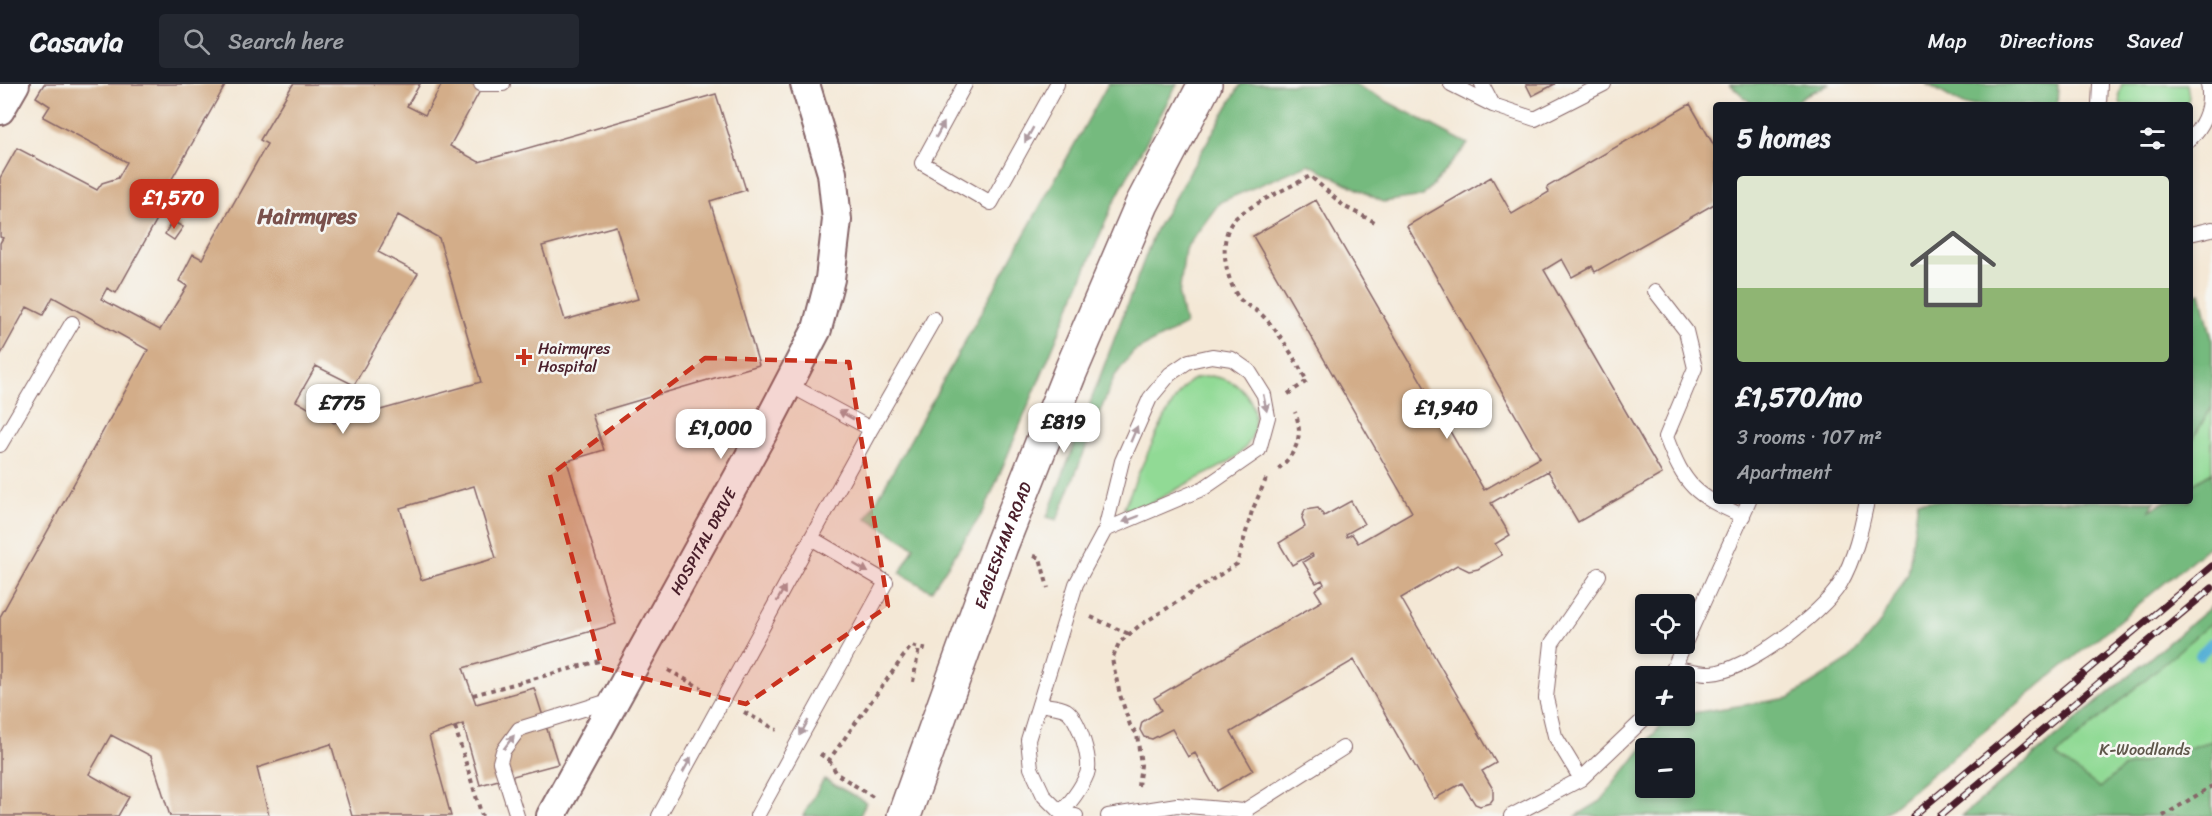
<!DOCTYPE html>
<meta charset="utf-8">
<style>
:root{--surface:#171b24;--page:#242831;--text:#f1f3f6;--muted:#9ea1a6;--line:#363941;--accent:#c8321e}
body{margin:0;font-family:Sriracha,sans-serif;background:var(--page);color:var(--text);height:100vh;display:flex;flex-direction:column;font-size:22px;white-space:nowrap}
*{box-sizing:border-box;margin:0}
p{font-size:20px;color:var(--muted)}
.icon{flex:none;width:33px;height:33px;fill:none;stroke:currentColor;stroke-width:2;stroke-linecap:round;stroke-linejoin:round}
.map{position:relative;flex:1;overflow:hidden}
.sheet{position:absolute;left:1713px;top:18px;width:480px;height:402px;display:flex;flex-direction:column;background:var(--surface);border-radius:6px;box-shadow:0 3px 9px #0003}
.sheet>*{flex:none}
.controls{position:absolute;left:1635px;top:510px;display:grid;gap:12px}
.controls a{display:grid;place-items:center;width:60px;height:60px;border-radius:6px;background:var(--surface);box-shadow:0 3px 9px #0003;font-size:30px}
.price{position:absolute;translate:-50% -51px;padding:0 14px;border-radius:12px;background:#fff;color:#222;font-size:20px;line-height:39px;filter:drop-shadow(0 2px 3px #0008)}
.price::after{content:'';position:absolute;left:50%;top:36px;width:18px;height:14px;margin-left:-9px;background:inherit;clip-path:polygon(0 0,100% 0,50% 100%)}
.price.current{background:var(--accent);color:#fff}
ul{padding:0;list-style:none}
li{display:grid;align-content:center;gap:12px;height:318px;padding:0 24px}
li span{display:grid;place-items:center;height:186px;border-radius:6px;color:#555}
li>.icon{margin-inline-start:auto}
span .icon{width:108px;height:108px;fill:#fffc;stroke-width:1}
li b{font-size:26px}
h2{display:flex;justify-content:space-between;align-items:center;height:72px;padding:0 24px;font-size:26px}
header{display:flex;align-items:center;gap:36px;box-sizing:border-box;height:84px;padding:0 30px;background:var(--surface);border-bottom:2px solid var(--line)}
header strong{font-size:28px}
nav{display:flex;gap:33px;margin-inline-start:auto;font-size:21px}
.search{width:420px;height:54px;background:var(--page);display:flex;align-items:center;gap:15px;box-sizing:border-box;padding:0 21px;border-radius:6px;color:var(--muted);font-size:22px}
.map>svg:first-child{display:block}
.green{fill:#91da95;stroke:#6e7c60;stroke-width:1.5}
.forest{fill:#74ba7e;stroke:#5f6c54;stroke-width:1.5;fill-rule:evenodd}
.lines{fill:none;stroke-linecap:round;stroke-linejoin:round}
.stream{stroke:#59b1d6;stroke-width:10}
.building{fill:#d3ad89;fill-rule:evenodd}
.service-casing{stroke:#866567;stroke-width:16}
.minor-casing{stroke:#866567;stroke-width:32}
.secondary-casing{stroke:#866567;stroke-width:36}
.path{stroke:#866567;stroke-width:4;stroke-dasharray:4.5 4.5;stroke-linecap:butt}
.service{stroke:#fff;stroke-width:14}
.minor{stroke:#fff;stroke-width:28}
.secondary{stroke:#fff;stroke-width:33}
.rail-casing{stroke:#4a1f2b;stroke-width:7}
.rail{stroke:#f6f6f2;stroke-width:4.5;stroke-dasharray:14;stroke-linecap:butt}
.oneway{fill:#ae9aa0}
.marked{fill:#c8321e;fill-opacity:0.2;stroke:#c8321e;stroke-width:4.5;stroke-dasharray:12 8;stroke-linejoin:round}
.poi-dot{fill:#c8321e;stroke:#f6f6f2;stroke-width:2}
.labels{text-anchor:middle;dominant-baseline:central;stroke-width:5;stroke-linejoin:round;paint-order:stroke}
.poi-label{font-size:16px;fill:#4a1f2b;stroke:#f6f6f2;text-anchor:start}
.street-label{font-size:16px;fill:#4a1f2b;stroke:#f6f6f2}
.park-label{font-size:16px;fill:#5f574b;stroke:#f6f6f2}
.district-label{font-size:22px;font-weight:bold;fill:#7a514c;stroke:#f6f6f2}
</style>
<header>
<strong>Casavia</strong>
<div class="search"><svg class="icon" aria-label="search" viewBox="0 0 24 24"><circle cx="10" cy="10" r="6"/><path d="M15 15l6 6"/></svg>Search here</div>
<nav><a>Map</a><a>Directions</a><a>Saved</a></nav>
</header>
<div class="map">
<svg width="2212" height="732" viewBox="0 0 2212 732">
<rect width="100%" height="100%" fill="#f6f6f2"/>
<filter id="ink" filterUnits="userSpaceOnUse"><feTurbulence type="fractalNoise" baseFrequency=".0167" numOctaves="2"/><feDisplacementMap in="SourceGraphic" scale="12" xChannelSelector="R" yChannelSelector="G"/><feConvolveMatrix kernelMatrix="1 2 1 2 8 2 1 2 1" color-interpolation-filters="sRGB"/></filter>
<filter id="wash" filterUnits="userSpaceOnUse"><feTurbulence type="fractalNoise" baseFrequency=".008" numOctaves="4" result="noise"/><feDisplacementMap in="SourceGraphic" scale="24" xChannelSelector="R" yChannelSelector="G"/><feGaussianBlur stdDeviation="1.35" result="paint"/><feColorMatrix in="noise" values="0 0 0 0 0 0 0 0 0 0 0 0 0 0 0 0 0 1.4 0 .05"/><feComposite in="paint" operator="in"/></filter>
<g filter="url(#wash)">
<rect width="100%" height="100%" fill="#f4e8d6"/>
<path class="green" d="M2122,0H2187L2189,13L2187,21H2121L2119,10Z
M1211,292C1229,295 1242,301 1251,318C1257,333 1256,352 1244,365C1228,383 1201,391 1181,403C1164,412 1149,421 1132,429L1124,424C1133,401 1173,305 1192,296C1197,293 1205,293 1211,292Z
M2212,323V389L2190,402V359Z
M2212,522V732H1962Z"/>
<path class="forest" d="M1108,0H1177L1113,120L985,425L931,507L900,489L914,463L867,434Z
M1241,0H1354L1468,60L1423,112L1383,118L1309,80L1220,118L1185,165L1179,212L1185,241L1133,268L1114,293L1057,436L1047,433L1155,147Z
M1730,0H1830L1805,11L1792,21H1753Z
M1927,0H2058L2057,21H1963Z
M2201,209L2212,255V323L2190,359V212Z
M2212,389V460L1881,732H1576L1601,717L1667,633L1789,614L1849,576L1878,542L1908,490L1918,417H2155L2150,426L2166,417H2190V402ZM1684,664V704H1646V664Z
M2212,522V538L2056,672L2100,704L2123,684L2212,657V732H1962Z
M824,695L866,718L860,732H803Z"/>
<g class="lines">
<path class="stream" d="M2200,571L2212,558"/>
</g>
<g id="blocks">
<path class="building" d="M44,0H226L160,116L166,119L116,209L107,204L101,215L160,246L187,202L179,197L193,170L202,175L267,60L260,56L293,0H420L407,22L425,31L442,0H477L482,3L450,62L479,78L716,10L746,106L710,117L759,281L592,330L604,366L567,377L616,540L463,584L476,620L534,604L558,680L480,701L463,640L429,652L451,732H352L331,660L257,684L269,732H170L151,672L111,651L89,690L129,713L118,732H0V533L148,266L53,213L43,231L27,223L0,272V159L3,154L0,153V94L17,64L97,106L102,99L118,94L127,78L43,33L50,22L36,13ZM398,131L439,154L481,298L334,339L296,317L316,282L354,301L418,189L378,168ZM616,142L638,215L565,236L542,162ZM474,402L496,474L421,496L400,424Z
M1526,0H1555L1532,12Z
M1690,20L1716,65V119L1595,188L1592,182L1572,193L1562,175L1544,186L1662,390L1578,438L1548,387L1491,419L1510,451L1495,460L1502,471L1478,485L1469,487L1457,481L1401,514L1496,679L1482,687L1493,705V715L1490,719L1480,722L1475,720L1462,699L1434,715L1354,576L1231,648L1253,686L1217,707L1195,669L1188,673L1172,645L1152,655L1144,653L1140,646L1142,638L1161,626L1154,614L1322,517L1315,506L1324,500L1322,496L1316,499L1303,478L1313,472L1312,470L1292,481L1279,459L1305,443L1302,434L1305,426L1318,424L1324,432L1351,417L1364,440L1346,450L1347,453L1352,450L1358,459L1412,428L1253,152L1316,116L1484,406L1540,374L1407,142L1491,93L1512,130L1549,108L1547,103Z
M172,137L183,143L174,156L165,150Z"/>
</g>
</g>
<g filter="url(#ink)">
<use href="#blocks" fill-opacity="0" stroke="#866567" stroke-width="1.5"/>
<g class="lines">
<defs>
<path id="service" d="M481,0H503
M965,0L922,79L991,119L1057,0
M1451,0L1493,21L1535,35L1604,0
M1482,0L1493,21
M2099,21L2100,0
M2190,55C2205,40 2212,22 2208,0
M2190,150L2212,145
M1655,207L1686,247L1695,284L1666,353C1685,403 1695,411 1743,432
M871,345L934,235
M0,361L72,239
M1674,584C1686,585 1699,590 1711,589C1745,588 1823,529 1840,500C1855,474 1861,446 1867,417
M1670,592L1749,417
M1039,620C1047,622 1059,622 1066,626C1079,634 1092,677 1087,690C1081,705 1071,717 1061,729
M1581,695L1555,652L1546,614L1552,559L1599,491
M517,732L500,678L503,667L519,645L612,616
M659,732L871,345L788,300
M757,732L886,498L811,454
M1076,732L1061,729L1044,712L1031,684L1028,656L1076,500L1105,446L1122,377L1150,314L1170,290L1189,277L1212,272L1232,275L1249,287L1264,311L1268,333L1259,366L1204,404L1105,446
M1108,732L1177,721L1244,727
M1246,732L1244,727L1343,664
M1511,732L1581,695L1647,632"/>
<g id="minor">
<path d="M0,26L15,0"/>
<path id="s1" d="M551,732L767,341L817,245L830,195L837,136L832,89L805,0"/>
</g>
<g id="secondary">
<path id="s2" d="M904,732L1001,462L1069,291L1142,120L1205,0"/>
</g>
</defs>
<use href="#service" class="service-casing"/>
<use href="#minor" class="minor-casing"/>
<use href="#secondary" class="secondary-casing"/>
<path class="path" d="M1288,310L1307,297C1294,274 1281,250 1263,232C1256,225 1244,221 1238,213C1225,193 1216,149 1238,132C1259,116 1287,105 1310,92L1345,123L1377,139
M1278,385C1297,369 1304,351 1295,328
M1034,472L1040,474L1048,504
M1091,533L1129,550
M668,586L701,604
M913,598L919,564
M473,611L599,577
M744,628L777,646
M455,643L482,732
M820,670L829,676L911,562L928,566
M829,676L837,690L873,713
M1138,702L1141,681L1137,650L1130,641L1120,611L1112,575L1119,559L1139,542L1237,480L1252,427L1266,395
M2163,732L2212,702"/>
<use href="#service" class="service"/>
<use href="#minor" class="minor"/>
<use href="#secondary" class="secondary"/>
<defs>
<path id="rail" d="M1913,732L2212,482
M1940,732L2212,504"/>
</defs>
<use href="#rail" class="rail-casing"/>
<use href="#rail" class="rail"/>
</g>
<defs><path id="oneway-solid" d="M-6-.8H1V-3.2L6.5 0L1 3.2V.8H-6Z" transform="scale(1.5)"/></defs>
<g class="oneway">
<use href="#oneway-solid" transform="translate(940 46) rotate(-61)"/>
<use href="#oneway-solid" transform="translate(1029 51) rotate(119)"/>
<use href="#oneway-solid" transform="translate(1265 319) rotate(78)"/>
<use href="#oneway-solid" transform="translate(846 331) rotate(-151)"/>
<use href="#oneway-solid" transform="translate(1134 350) rotate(-67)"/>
<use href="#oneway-solid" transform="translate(1131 435) rotate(159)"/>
<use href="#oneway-solid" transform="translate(861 484) rotate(30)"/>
<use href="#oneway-solid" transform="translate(781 510) rotate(-61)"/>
<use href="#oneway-solid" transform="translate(804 644) rotate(119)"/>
<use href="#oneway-solid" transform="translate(509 658) rotate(-53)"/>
<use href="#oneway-solid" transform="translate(687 681) rotate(-61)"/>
</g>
</g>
<path class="marked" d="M705,274L849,278L888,522L746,620L602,584L550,391Z"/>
<path class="poi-dot" d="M521 264h6v6h6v6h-6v6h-6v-6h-6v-6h6z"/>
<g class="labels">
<g class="poi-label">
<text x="538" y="264">Hairmyres<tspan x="538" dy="18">Hospital</tspan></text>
</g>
<g class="street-label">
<text stroke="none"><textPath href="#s1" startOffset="314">HOSPITAL DRIVE</textPath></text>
<text stroke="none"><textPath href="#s2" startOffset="288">EAGLESHAM ROAD</textPath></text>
</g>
<g class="park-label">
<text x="2145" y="665">K-Woodlands</text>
</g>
<g class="district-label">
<text x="307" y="132">Hairmyres</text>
</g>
</g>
</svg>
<div class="controls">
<a><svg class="icon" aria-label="locate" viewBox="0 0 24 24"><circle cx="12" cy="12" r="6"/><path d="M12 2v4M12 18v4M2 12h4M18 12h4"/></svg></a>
<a>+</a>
<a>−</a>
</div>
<b class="price current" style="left:174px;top:146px">£1,570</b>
<b class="price" style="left:343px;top:351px">£775</b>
<b class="price" style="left:1447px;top:356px">£1,940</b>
<b class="price" style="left:1064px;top:370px">£819</b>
<b class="price" style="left:721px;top:376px">£1,000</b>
<section class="sheet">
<h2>5 homes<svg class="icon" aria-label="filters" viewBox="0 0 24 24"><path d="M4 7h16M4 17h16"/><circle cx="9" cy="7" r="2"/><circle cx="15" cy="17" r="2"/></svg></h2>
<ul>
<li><span style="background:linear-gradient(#dfe7d0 60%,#8fb573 0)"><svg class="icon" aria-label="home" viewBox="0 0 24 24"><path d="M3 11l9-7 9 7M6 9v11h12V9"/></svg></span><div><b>£1,570/mo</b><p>3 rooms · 107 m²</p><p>Apartment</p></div></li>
</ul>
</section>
</div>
